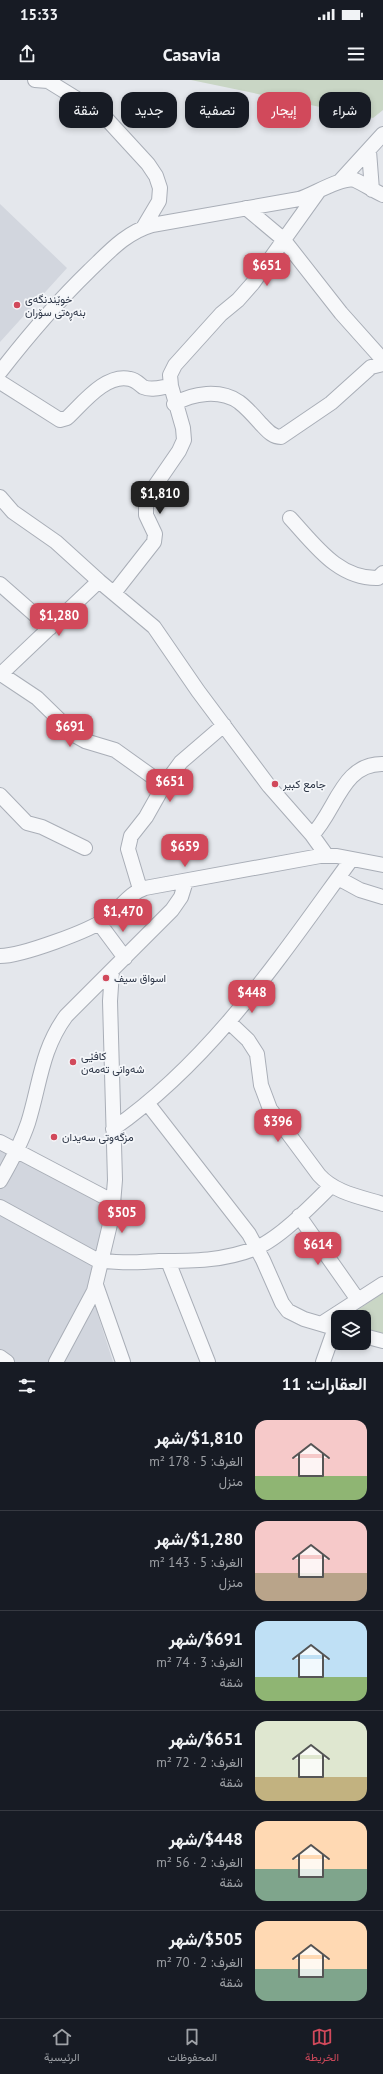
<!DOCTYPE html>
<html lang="ar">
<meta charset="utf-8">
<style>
:root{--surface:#171b24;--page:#20242c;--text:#f1f3f6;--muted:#9ea1a6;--line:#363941;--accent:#d1495b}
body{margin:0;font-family:"PT Sans",Vazirmatn,sans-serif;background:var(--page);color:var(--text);direction:rtl;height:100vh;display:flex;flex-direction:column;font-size:15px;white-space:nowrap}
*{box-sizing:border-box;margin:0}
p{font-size:13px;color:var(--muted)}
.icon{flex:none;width:22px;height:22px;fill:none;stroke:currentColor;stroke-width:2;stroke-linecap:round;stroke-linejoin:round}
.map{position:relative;height:1282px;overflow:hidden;direction:ltr}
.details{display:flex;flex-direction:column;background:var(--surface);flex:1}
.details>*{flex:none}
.guide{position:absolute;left:12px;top:12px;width:359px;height:36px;direction:rtl;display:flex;gap:8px}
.fabs{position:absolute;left:331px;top:1230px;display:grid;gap:8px}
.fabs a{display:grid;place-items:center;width:40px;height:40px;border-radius:8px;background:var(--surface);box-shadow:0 2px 6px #0003;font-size:20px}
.price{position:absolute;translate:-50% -34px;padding:0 9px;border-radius:8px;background:var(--accent);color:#fff;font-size:13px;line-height:26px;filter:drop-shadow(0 1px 2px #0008)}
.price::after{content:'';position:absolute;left:50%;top:24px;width:12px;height:9px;margin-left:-6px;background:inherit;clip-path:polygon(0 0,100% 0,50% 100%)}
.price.active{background:#222;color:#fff}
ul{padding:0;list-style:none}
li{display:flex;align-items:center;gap:12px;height:100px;padding:0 16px}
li+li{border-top:1px solid var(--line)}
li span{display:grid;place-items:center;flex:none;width:112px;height:80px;border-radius:12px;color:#555}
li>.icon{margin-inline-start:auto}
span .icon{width:48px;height:48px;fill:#fffc;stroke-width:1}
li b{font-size:17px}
h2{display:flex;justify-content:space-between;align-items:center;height:48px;padding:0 16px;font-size:17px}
.pill{padding:0 14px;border-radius:12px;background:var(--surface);box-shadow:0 2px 6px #0003;font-size:14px;line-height:36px}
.pill.active{background:var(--accent);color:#fff}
.status{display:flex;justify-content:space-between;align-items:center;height:28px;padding:0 20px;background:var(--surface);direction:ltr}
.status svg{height:11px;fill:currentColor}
header{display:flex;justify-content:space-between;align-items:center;height:52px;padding:0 16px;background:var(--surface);font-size:18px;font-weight:600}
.dock{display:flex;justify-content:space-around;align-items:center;height:56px;border-top:1px solid var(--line);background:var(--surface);font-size:11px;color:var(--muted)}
.dock a{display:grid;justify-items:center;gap:2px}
.dock .active{color:var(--accent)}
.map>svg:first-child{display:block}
.built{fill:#d2d6de}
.green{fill:#c9d6c5}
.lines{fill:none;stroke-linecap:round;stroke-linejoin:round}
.minor-casing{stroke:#a9aeb7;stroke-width:16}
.minor{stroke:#f7f8fa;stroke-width:14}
.poi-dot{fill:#d1495b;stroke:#f4f6f9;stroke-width:1.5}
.labels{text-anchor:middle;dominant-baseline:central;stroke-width:3.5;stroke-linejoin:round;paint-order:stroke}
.poi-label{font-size:11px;fill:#2b3445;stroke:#f4f6f9;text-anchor:start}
</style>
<div class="status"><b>15:33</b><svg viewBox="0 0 49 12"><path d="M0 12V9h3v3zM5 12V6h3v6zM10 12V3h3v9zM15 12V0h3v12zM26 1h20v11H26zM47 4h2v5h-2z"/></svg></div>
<header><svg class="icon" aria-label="menu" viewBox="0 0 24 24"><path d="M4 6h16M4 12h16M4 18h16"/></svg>Casavia<svg class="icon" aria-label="share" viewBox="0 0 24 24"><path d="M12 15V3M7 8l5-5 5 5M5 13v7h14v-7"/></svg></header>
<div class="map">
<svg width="383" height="1282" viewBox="0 0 383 1282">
<rect width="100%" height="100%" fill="#e4e7ec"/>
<path class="built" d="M0,124L67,188L0,262Z
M0,1066L106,1125L99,1173L97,1232L113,1282H0Z"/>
<path class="green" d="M191,0H383V30L373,38Z
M383,1213V1255L364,1249V1237H347Z"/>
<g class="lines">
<defs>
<path id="minor" d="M35,0L48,1L103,35L148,84L156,96L160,108L159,121L143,148
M369,71L372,110
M341,100L383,54
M246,128L283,159L341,233L383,280
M0,292C28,256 56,223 89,191C109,172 125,153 152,145L299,119C313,115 342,96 355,100C364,104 374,111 383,115
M0,302L60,340L67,338C83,323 106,293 130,299C136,300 139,304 143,307C152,311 162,307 171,306
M174,324C193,313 220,309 239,322C247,328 254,336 261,344C267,350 272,357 281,357L331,323L371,287L383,284
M0,417L13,432L56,462L99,501L154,547L198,611L269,706L312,755L327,776
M290,438C315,465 338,499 378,498L383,493
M0,504L50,548
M114,513L154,462L155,454L146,435V419L179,371L184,360L183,348L171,306L170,295L175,285L221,234L238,220L253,203L318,112
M1,594L37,618L76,656L85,661L115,670L164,705
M0,595L99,501
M0,715L27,743L42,747L85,768
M312,755C336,731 342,683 383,684
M338,798L360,810L383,817
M140,809L128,769L131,756L146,737L164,705L181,682L224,645
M99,843L125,878
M0,876C21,876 90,851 107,838C120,829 129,813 145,808L320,776H337L383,785
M229,942L248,960L257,974L261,1005L270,1029L319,1095C335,1113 361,1117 383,1124
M148,1024L249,1154L263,1180L282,1223L288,1231L304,1239L338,1249
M113,1049C212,980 281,876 351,780
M0,1062L114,1122
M0,1101C11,1082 21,1064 28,1043C40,1005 41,970 66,936L172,830L181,817L186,801
M0,1127L95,1179C116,1184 138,1182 159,1181C192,1181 225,1181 256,1168C280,1158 312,1125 331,1106
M299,1136L358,1220
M168,1181L208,1282
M96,1205L123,1282
M321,1244L383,1204
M364,1256L383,1261
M0,1277L7,1282
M56,1282L94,1211L112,1136L115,1100L110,921L112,891
M323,1282L335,1248"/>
</defs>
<use href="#minor" class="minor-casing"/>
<use href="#minor" class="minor"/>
</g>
<g class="poi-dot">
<circle cx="17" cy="225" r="4"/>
<circle cx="275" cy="704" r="4"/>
<circle cx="106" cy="898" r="4"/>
<circle cx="73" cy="982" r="4"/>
<circle cx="54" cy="1057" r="4"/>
</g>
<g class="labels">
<g class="poi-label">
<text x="25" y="219">خوێندنگەی<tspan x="25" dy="13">بنەڕەتی سۆران</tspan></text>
<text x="283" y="704">جامع كبير</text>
<text x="114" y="898">اسواق سيف</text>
<text x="81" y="976">کافێی<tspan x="81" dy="13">شەوانی تەمەن</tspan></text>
<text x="62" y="1057">مزگەوتی سەیدان</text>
</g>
</g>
</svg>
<div class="fabs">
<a><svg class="icon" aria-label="layers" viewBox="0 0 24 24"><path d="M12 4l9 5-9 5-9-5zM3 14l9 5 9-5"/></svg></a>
</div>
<b class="price" style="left:267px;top:207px">$651</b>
<b class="price active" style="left:160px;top:435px">$1,810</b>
<b class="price" style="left:59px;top:557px">$1,280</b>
<b class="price" style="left:70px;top:668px">$691</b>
<b class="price" style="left:170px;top:723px">$651</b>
<b class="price" style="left:185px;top:788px">$659</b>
<b class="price" style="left:123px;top:853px">$1,470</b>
<b class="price" style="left:252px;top:934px">$448</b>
<b class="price" style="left:278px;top:1063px">$396</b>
<b class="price" style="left:122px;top:1154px">$505</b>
<b class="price" style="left:318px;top:1186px">$614</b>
<div class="guide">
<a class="pill">شراء</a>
<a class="pill active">إيجار</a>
<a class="pill">تصفية</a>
<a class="pill">جديد</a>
<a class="pill">شقة</a>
</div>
</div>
<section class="details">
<h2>العقارات: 11<svg class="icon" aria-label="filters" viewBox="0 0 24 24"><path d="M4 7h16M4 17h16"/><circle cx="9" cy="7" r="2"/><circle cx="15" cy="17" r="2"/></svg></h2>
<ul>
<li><span style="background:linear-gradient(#f6c9c9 70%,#8fb573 0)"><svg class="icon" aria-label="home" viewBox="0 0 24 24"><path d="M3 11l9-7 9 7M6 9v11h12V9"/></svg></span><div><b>$1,810/شهر</b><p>الغرف: 5 · 178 m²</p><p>منزل</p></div></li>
<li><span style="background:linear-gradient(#f6c9c9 65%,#b9a48a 0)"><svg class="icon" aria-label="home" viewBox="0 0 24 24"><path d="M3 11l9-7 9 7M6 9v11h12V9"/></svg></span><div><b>$1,280/شهر</b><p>الغرف: 5 · 143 m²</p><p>منزل</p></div></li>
<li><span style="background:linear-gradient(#bfe0f5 70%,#8fb573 0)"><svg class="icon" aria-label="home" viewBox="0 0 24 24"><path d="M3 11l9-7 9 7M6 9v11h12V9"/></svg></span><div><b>$691/شهر</b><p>الغرف: 3 · 74 m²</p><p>شقة</p></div></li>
<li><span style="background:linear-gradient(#dfe7d0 70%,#c2b280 0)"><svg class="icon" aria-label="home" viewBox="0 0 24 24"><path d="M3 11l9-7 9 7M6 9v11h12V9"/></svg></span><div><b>$651/شهر</b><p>الغرف: 2 · 72 m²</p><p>شقة</p></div></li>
<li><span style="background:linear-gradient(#ffd9b3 60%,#7fa58c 0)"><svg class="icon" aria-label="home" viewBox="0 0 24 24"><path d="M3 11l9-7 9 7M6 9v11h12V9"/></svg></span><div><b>$448/شهر</b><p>الغرف: 2 · 56 m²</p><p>شقة</p></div></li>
<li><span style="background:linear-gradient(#ffd9b3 60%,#7fa58c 0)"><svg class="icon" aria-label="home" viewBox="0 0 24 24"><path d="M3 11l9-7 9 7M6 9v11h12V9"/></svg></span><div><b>$505/شهر</b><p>الغرف: 2 · 70 m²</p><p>شقة</p></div></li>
</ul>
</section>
<nav class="dock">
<a class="active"><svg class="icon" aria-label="map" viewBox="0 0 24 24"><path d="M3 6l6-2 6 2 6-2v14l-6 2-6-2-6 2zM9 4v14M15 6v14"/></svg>الخريطة</a>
<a><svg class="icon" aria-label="saved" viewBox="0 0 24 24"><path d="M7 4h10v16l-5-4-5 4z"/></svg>المحفوظات</a>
<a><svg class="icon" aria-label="home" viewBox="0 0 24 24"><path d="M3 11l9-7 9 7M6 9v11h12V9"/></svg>الرئيسية</a>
</nav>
